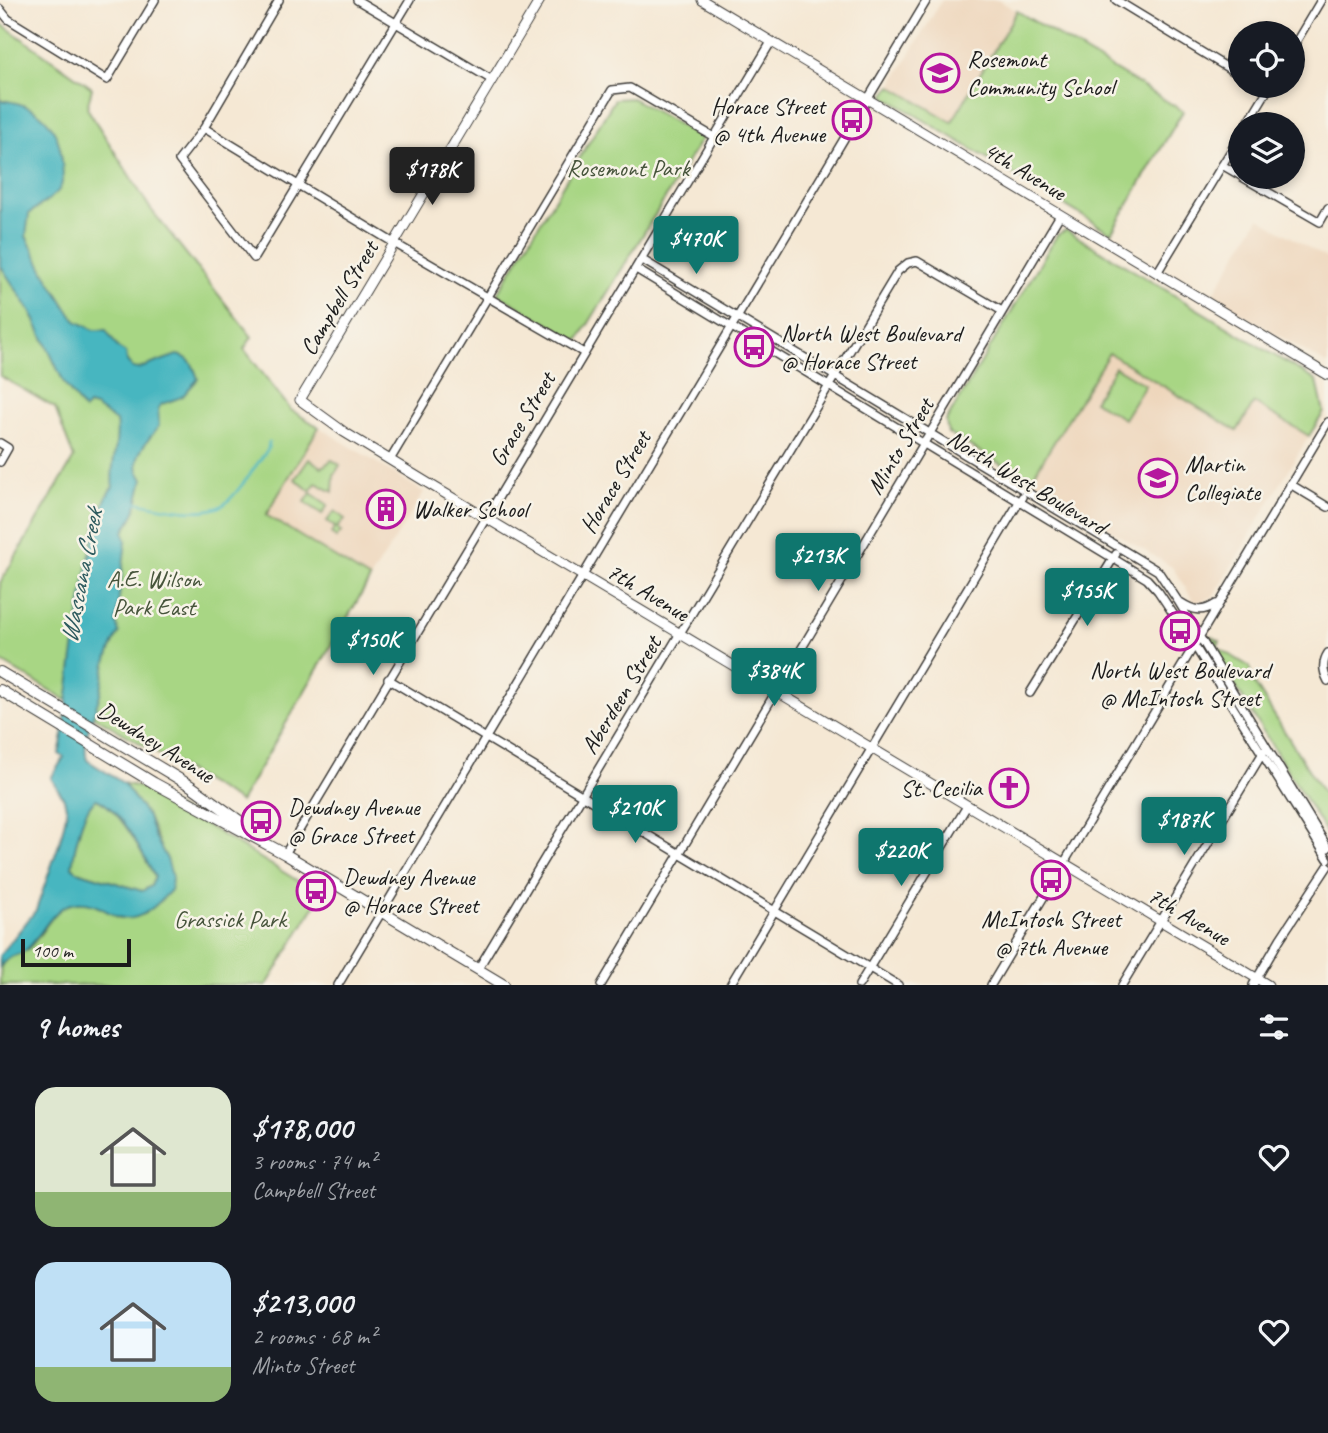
<!DOCTYPE html>
<meta charset="utf-8">
<style>
:root{--surface:#171b24;--page:#20242c;--text:#f1f3f6;--muted:#9ea1a6;--accent:#0f766e}
body{margin:0;font-family:Caveat,sans-serif;background:var(--page);color:var(--text);height:100vh;display:flex;flex-direction:column;font-size:26px;white-space:nowrap}
*{box-sizing:border-box;margin:0}
p{font-size:23px;color:var(--muted)}
.icon{flex:none;width:38px;height:38px;fill:none;stroke:currentColor;stroke-width:2;stroke-linecap:round;stroke-linejoin:round}
.map{position:relative;height:985px;overflow:hidden}
.sheet{display:flex;flex-direction:column;background:var(--surface);flex:1}
.sheet>*{flex:none}
.fabs{position:absolute;left:1228px;top:21px;display:grid;gap:14px}
.fabs a{display:grid;place-items:center;width:77px;height:77px;border-radius:50%;background:var(--surface);box-shadow:0 4px 10px #0003;font-size:35px}
.scale{position:absolute;left:21px;bottom:18px;width:110px;box-sizing:border-box;padding-left:7px;border:4px solid #1c1c1c;border-top:0;font-size:19px;line-height:24px;white-space:nowrap;color:#1c1c1c;-webkit-text-stroke:5px #f7f3e8;paint-order:stroke}
.price{position:absolute;translate:-50% -60px;padding:0 16px;border-radius:7px;background:var(--accent);color:#fff;font-size:23px;line-height:46px;filter:drop-shadow(0 2px 4px #0008)}
.price::after{content:'';position:absolute;left:50%;top:42px;width:21px;height:16px;margin-left:-10px;background:inherit;clip-path:polygon(0 0,100% 0,50% 100%)}
.price.selected{background:#222;color:#fff}
ul{padding:0;list-style:none}
li{display:flex;align-items:center;gap:21px;height:175px;padding:0 35px}
li span{display:grid;place-items:center;flex:none;width:196px;height:140px;border-radius:21px;color:#555}
li>.icon{margin-inline-start:auto}
span .icon{width:84px;height:84px;fill:#fffc;stroke-width:1}
li b{font-size:30px}
h2{display:flex;justify-content:space-between;align-items:center;height:84px;padding:0 35px;font-size:30px}
.map>svg:first-child{display:block}
.built{fill:#eed6bb}
.green{fill:#a8d684;stroke:#627950;stroke-width:2}
.water{fill:#47b6c0;stroke:#32696e;stroke-width:2;fill-rule:evenodd}
.lines{fill:none;stroke-linecap:round;stroke-linejoin:round}
.stream{stroke:#47b6c0;stroke-width:2.5}
.minor-casing{stroke:#3d3b38;stroke-width:10}
.tertiary-casing{stroke:#3d3b38;stroke-width:11}
.secondary-casing{stroke:#3d3b38;stroke-width:12}
.minor{stroke:#fff;stroke-width:7}
.tertiary{stroke:#fff;stroke-width:9}
.secondary{stroke:#fff;stroke-width:10}
.labels{text-anchor:middle;dominant-baseline:central;stroke-width:5;stroke-linejoin:round;paint-order:stroke}
.poi-label{font-size:24px;fill:#1c1c1c;stroke:#f7f3e8;text-anchor:start}
.park-label{font-size:24px;fill:#46543b;stroke:#f7f3e8}
.street-label{font-size:24px;fill:#1c1c1c;stroke:#f7f3e8}
.water-label{font-size:26px;font-style:italic;fill:#2d5a5e;stroke:#f7f3e8}
</style>
<div class="map">
<svg width="1328" height="985" viewBox="0 0 1328 985">
<rect width="100%" height="100%" fill="#f7f3e8"/>
<filter id="ink" filterUnits="userSpaceOnUse"><feTurbulence type="fractalNoise" baseFrequency=".0143" numOctaves="2"/><feDisplacementMap in="SourceGraphic" scale="14" xChannelSelector="R" yChannelSelector="G"/><feConvolveMatrix kernelMatrix="1 2 1 2 8 2 1 2 1" color-interpolation-filters="sRGB"/></filter>
<filter id="wash" filterUnits="userSpaceOnUse"><feTurbulence type="fractalNoise" baseFrequency=".00686" numOctaves="4" result="noise"/><feDisplacementMap in="SourceGraphic" scale="28" xChannelSelector="R" yChannelSelector="G"/><feGaussianBlur stdDeviation="1.57" result="paint"/><feColorMatrix in="noise" values="0 0 0 0 0 0 0 0 0 0 0 0 0 0 0 0 0 1.4 0 .05"/><feComposite in="paint" operator="in"/></filter>
<g filter="url(#wash)">
<rect width="100%" height="100%" fill="#f5e8d4"/>
<path class="built" d="M942,0H998L1017,11L952,122L891,86Z
M1259,218L1328,259V365L1212,296Z
M1108,352L1237,431L1254,402L1309,436L1213,597L1195,603L1172,567L1030,481Z
M319,427L424,492L370,579L265,514Z"/>
<path class="green" d="M1017,11L1183,111L1111,233L884,96L891,86L952,122Z
M0,23L92,88L87,108L150,208L252,337L244,349L291,410L319,427L266,515L370,579L240,802L0,661V583L74,458L55,408L0,376Z
M632,98L702,138L578,341L497,294L615,99Z
M1066,230L1317,381L1324,412L1309,436L1254,403L1237,431L1109,353L1030,481L948,433L946,421L1057,235Z
M1115,367L1145,385L1124,419L1094,401Z
M309,459L322,467L332,460L340,465L334,475L333,492L316,483L310,491L295,479Z
M311,493L328,505L322,514L305,502Z
M335,511L345,519L337,528L341,532L336,538L331,533L335,527L327,521Z
M1210,636L1220,641L1217,647L1250,667L1251,678L1328,801V836L1208,642Z
M123,783L147,789L321,895L267,985H0C0,978 0,970 2,964C8,954 16,957 25,951C43,939 50,907 74,903C91,899 106,910 119,918L172,876L148,817Z
M96,799C120,807 143,855 155,877L151,886L142,891L77,871L72,867C74,849 82,809 96,799Z"/>
<path class="water" d="M0,100C38,104 60,124 62,163C63,173 64,182 59,190C52,199 38,206 29,214L26,236L46,275L70,313L76,321L94,330H106L118,348L126,353L127,361L133,368L138,369L177,355C191,357 194,367 198,379L182,397L162,404L158,408L159,426C147,442 127,460 143,479L135,512L124,532L126,541L116,622L119,633C105,658 106,664 101,690C96,714 81,736 87,760L123,783L148,817L154,835L167,859L172,876L171,890C158,904 138,926 116,916C103,910 93,901 76,903C52,905 42,936 26,950C16,958 11,952 0,967V955L36,910L60,841L67,811L64,799L51,778L64,757L59,754L63,735C68,694 89,509 113,487C109,466 120,444 116,421L95,407L88,405L84,410L64,383L31,312L0,265ZM96,799C121,808 143,855 155,877L151,886L142,891L77,871L72,867C74,850 82,809 96,799Z"/>
<g class="lines">
<path class="stream" d="M136,502C159,507 210,519 227,502C243,487 255,466 268,449L269,442"/>
</g>
</g>
<g filter="url(#ink)">
<g class="lines">
<defs>
<path id="minor" d="M279,0L204,128L179,160L254,258L410,0
M357,0L492,80
M1116,0L1241,76
M0,9L8,19L107,80L155,0
M1293,47L1321,0
M1247,124L1270,86
M204,128L394,243L584,353
M1222,165L1241,176
M1242,177L1320,222L1328,208
M641,259L1158,571L1178,601L1328,848
M636,269L1147,579L1158,591L1194,645L1328,859
M1157,273L1241,134
M0,443L8,448L0,462
M390,460L612,90L630,88L714,137
M1290,484L1328,507
M1180,602C1194,611 1202,613 1216,604
M1328,653C1322,662 1323,672 1328,681
M388,679L898,985
M1030,693L1116,554
M285,854L771,42
M478,969L898,271L908,263L917,261L1002,311
M338,985L927,0
M601,985L1060,215
M730,985L1022,497
M859,985L967,806
M991,985L1328,422
M1122,985L1264,751
M1253,985L1280,939L1328,866"/>
<path id="tertiary" d="M540,0L300,400L344,432L436,488L1268,985
M702,0L1328,375"/>
<path id="secondary" d="M0,672L191,786L251,829
M0,690L154,783L285,854L504,985"/>
</defs>
<use href="#minor" class="minor-casing"/>
<use href="#tertiary" class="tertiary-casing"/>
<use href="#secondary" class="secondary-casing"/>
<use href="#minor" class="minor"/>
<use href="#tertiary" class="tertiary"/>
<use href="#secondary" class="secondary"/>
</g>
</g>
<defs>
<symbol id="school-ring" viewBox="-11 -11 22 22"><circle r="9.5" fill="#f7f3e8" stroke="#b5179e" stroke-width="1.5"/><path d="M0-5L7-2L0 1L-7-2ZM-4 1L0 2.5L4 1V4Q0 6-4 4Z" fill="#b5179e"/></symbol>
<symbol id="bus-ring" viewBox="-11 -11 22 22"><circle r="9.5" fill="#f7f3e8" stroke="#b5179e" stroke-width="1.5"/><path d="M-5-6H5V4H4V6H2V4H-2V6H-4V4H-5ZM-3.5-4V0h7V-4ZM-3.5 1.2v1.5H-2V1.2ZM2 1.2v1.5H3.5V1.2Z" fill="#b5179e"/></symbol>
<symbol id="building-ring" viewBox="-11 -11 22 22"><circle r="9.5" fill="#f7f3e8" stroke="#b5179e" stroke-width="1.5"/><path d="M-4-6H4V6H1V3H-1V6H-4ZM-2.5-4.3h1.7v1.8h-1.7ZM.8-4.3h1.7v1.8H.8ZM-2.5-1h1.7V.8h-1.7ZM.8-1h1.7V.8H.8Z" fill="#b5179e"/></symbol>
<symbol id="church-ring" viewBox="-11 -11 22 22"><circle r="9.5" fill="#f7f3e8" stroke="#b5179e" stroke-width="1.5"/><path d="M-1.2-6h2.4v3.5h3.3v2.4h-3.3V6h-2.4V-.1h-3.3v-2.4h3.3Z" fill="#b5179e"/></symbol>
</defs>
<g fill-rule="evenodd">
<use href="#school-ring" x="918" y="51" width="44" height="44"/>
<use href="#bus-ring" x="830" y="98" width="44" height="44"/>
<use href="#bus-ring" x="732" y="325" width="44" height="44"/>
<use href="#school-ring" x="1136" y="456" width="44" height="44"/>
<use href="#building-ring" x="364" y="487" width="44" height="44"/>
<use href="#bus-ring" x="1158" y="609" width="44" height="44"/>
<use href="#church-ring" x="987" y="766" width="44" height="44"/>
<use href="#bus-ring" x="239" y="799" width="44" height="44"/>
<use href="#bus-ring" x="1029" y="858" width="44" height="44"/>
<use href="#bus-ring" x="294" y="869" width="44" height="44"/>
</g>
<g class="labels">
<g class="poi-label">
<text x="967" y="59">Rosemont<tspan x="967" dy="28">Community School</tspan></text>
<text x="825" y="106" text-anchor="end">Horace Street<tspan x="825" dy="28">@ 4th Avenue</tspan></text>
<text x="781" y="333">North West Boulevard<tspan x="781" dy="28">@ Horace Street</tspan></text>
<text x="1185" y="464">Martin<tspan x="1185" dy="28">Collegiate</tspan></text>
<text x="413" y="509">Walker School</text>
<text x="1180" y="670" text-anchor="middle">North West Boulevard<tspan x="1180" dy="28">@ McIntosh Street</tspan></text>
<text x="982" y="788" text-anchor="end">St. Cecilia</text>
<text x="288" y="807">Dewdney Avenue<tspan x="288" dy="28">@ Grace Street</tspan></text>
<text x="343" y="877">Dewdney Avenue<tspan x="343" dy="28">@ Horace Street</tspan></text>
<text x="1051" y="919" text-anchor="middle">McIntosh Street<tspan x="1051" dy="28">@ 7th Avenue</tspan></text>
</g>
<g class="park-label">
<text x="628" y="168">Rosemont Park</text>
<text x="154" y="579">A.E. Wilson<tspan x="154" dy="28">Park East</tspan></text>
<text x="230" y="919">Grassick Park</text>
</g>
<g class="street-label">
<text transform="translate(1025 171) rotate(31)">4th Avenue</text>
<text transform="translate(339 298) rotate(-59)">Campbell Street</text>
<text transform="translate(522 419) rotate(-59)">Grace Street</text>
<text transform="translate(900 446) rotate(-59)">Minto Street</text>
<text transform="translate(615 482) rotate(-59)">Horace Street</text>
<text transform="translate(1027 482) rotate(31)">North West Boulevard</text>
<text transform="translate(648 592) rotate(31)">7th Avenue</text>
<text transform="translate(621 695) rotate(-59)">Aberdeen Street</text>
<text transform="translate(156 742) rotate(32)">Dewdney Avenue</text>
<text transform="translate(1189 916) rotate(31)">7th Avenue</text>
</g>
<g class="water-label">
<text transform="translate(81 576) rotate(-79)">Wascana Creek</text>
</g>
</g>
</svg>
<div class="fabs">
<a><svg class="icon" aria-label="locate" viewBox="0 0 24 24"><circle cx="12" cy="12" r="6"/><path d="M12 2v4M12 18v4M2 12h4M18 12h4"/></svg></a>
<a><svg class="icon" aria-label="layers" viewBox="0 0 24 24"><path d="M12 4l9 5-9 5-9-5zM3 14l9 5 9-5"/></svg></a>
</div>
<div class="scale">100 m</div>
<b class="price selected" style="left:432px;top:207px">$178K</b>
<b class="price" style="left:696px;top:276px">$470K</b>
<b class="price" style="left:818px;top:593px">$213K</b>
<b class="price" style="left:1087px;top:628px">$155K</b>
<b class="price" style="left:373px;top:677px">$150K</b>
<b class="price" style="left:774px;top:708px">$384K</b>
<b class="price" style="left:635px;top:845px">$210K</b>
<b class="price" style="left:1184px;top:857px">$187K</b>
<b class="price" style="left:901px;top:888px">$220K</b>
</div>
<section class="sheet">
<h2>9 homes<svg class="icon" aria-label="filters" viewBox="0 0 24 24"><path d="M4 7h16M4 17h16"/><circle cx="9" cy="7" r="2"/><circle cx="15" cy="17" r="2"/></svg></h2>
<ul>
<li><span style="background:linear-gradient(#dfe7d0 75%,#8fb573 0)"><svg class="icon" aria-label="home" viewBox="0 0 24 24"><path d="M3 11l9-7 9 7M6 9v11h12V9"/></svg></span><div><b>$178,000</b><p>3 rooms · 74 m²</p><p>Campbell Street</p></div><svg class="icon" aria-label="heart" viewBox="0 0 24 24"><path d="M12 20l-8-8c-3-5 5-10 8-4 3-6 11-1 8 4z"/></svg></li>
<li><span style="background:linear-gradient(#bfe0f5 75%,#8fb573 0)"><svg class="icon" aria-label="home" viewBox="0 0 24 24"><path d="M3 11l9-7 9 7M6 9v11h12V9"/></svg></span><div><b>$213,000</b><p>2 rooms · 68 m²</p><p>Minto Street</p></div><svg class="icon" aria-label="heart" viewBox="0 0 24 24"><path d="M12 20l-8-8c-3-5 5-10 8-4 3-6 11-1 8 4z"/></svg></li>
</ul>
</section>
